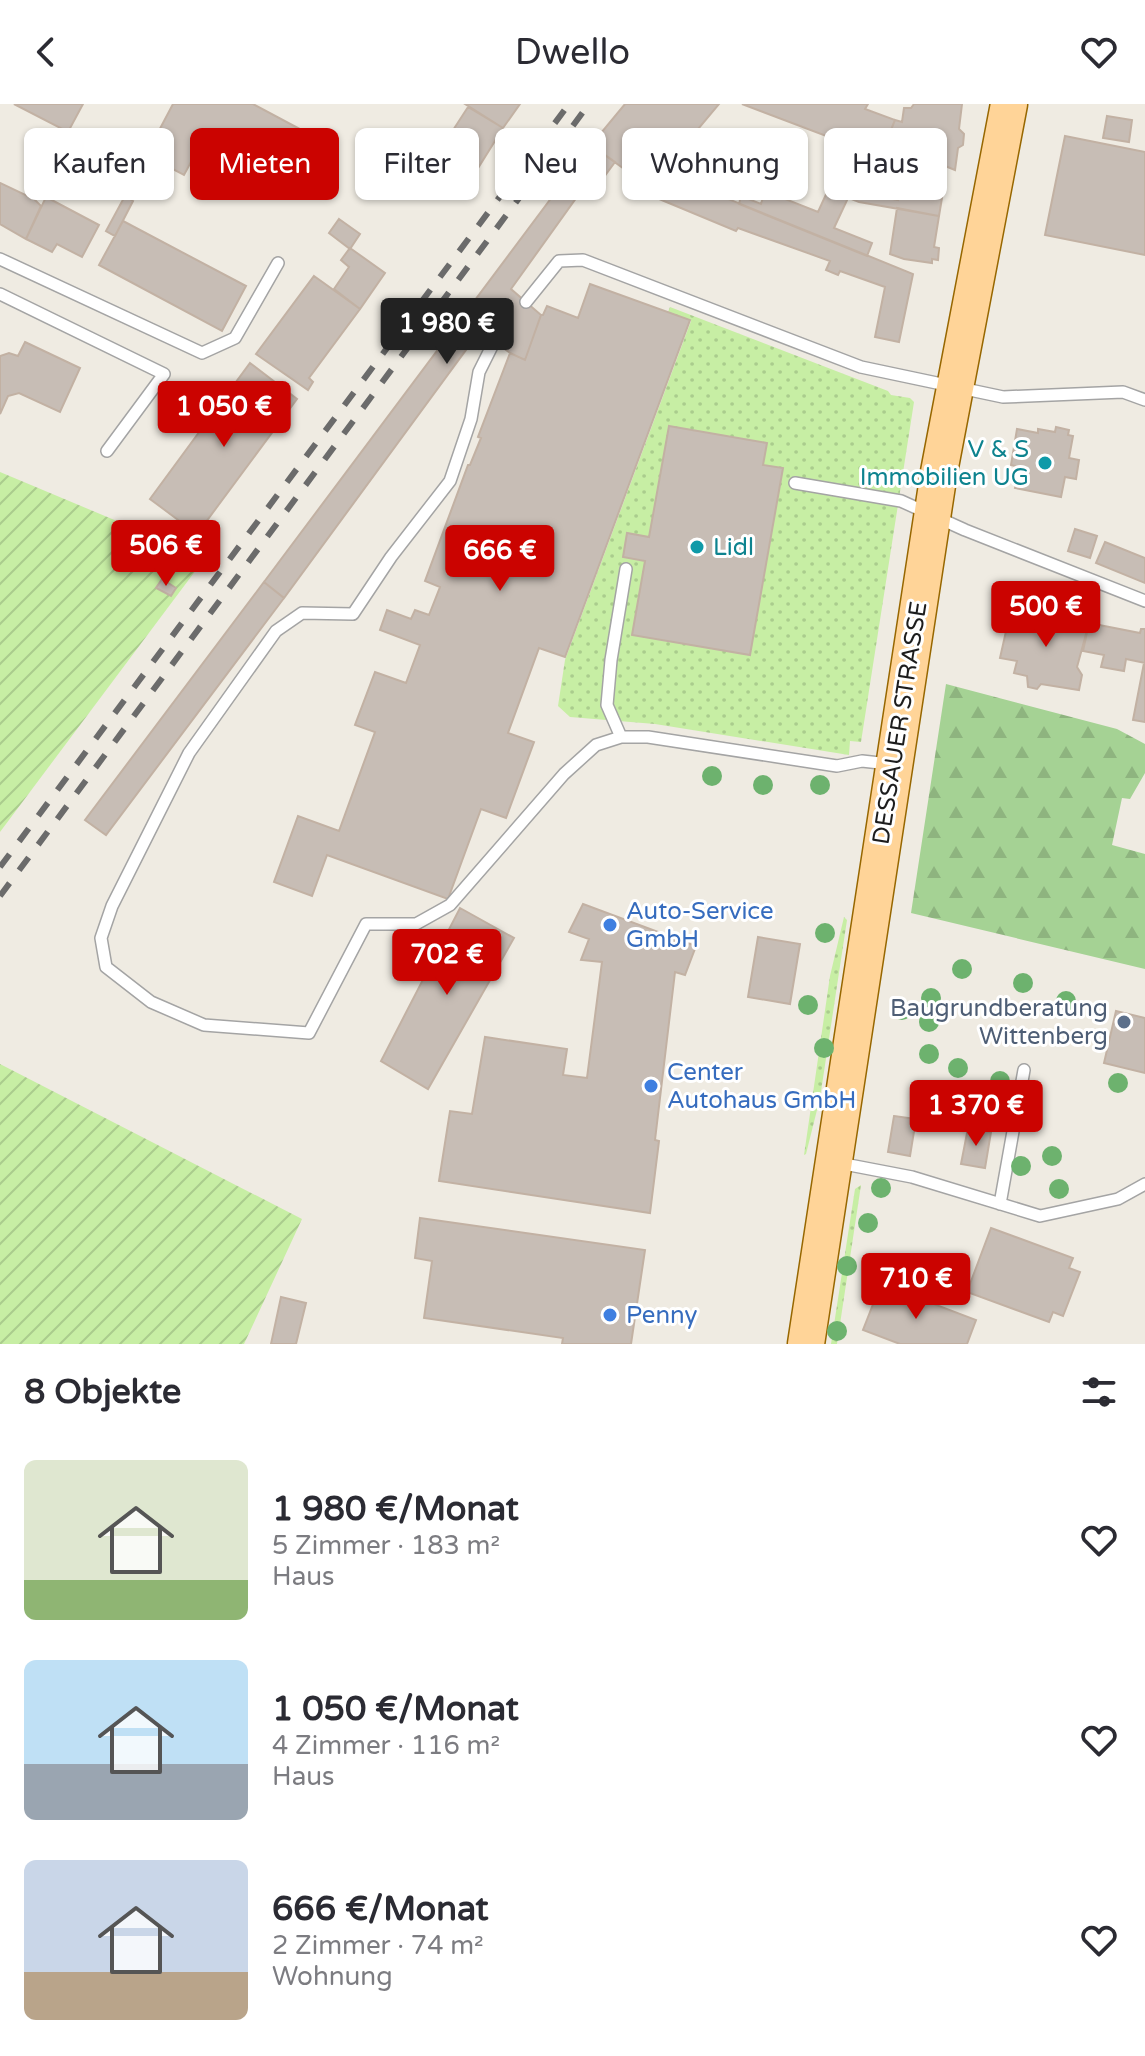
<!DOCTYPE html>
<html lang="de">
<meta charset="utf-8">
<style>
:root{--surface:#fff;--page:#f7f7f7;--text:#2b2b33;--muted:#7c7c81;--accent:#cb0300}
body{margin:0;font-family:"Varela Round",sans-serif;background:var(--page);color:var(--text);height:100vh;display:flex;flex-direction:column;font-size:30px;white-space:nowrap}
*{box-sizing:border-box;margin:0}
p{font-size:26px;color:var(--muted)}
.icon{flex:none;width:44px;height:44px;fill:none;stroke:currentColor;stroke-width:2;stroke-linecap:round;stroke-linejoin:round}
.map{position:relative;height:1240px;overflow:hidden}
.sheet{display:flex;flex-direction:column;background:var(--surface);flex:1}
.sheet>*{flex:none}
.top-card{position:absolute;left:24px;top:24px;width:1098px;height:72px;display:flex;gap:16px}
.price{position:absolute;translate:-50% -68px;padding:0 18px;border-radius:8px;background:var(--accent);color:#fff;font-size:26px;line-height:52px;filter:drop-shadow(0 2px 4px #0008)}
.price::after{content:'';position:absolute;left:50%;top:48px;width:24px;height:18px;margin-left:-12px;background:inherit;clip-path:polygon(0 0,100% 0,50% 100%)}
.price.selected{background:#222;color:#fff}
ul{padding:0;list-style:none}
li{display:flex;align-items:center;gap:24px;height:200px;padding:0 24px}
li span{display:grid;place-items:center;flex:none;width:224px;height:160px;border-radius:12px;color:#555}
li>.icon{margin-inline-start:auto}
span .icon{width:96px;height:96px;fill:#fffc;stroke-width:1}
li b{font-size:34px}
h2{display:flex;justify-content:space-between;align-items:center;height:96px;padding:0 24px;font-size:34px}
.chip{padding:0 28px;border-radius:12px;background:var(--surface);box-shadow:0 2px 6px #0004;font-size:28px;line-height:72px}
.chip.selected{background:var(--accent);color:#fff}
header{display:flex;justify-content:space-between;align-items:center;height:104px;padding:0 24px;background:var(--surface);font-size:36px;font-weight:600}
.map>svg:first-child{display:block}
.grass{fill:url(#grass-dots)}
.forest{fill:url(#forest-firs)}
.garden{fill:url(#garden-furrows)}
.building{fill:#c7bdb5;stroke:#c2b1a3;stroke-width:2}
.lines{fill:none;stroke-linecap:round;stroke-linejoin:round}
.service-casing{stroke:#a4a4a4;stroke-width:14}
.primary-casing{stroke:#976700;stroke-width:39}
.service{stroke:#fff;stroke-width:11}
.primary{stroke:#ffd498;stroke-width:36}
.rail{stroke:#6b6b6b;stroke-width:6;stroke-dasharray:16 16;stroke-linecap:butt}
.tree{fill:#6db26e}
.culture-dot{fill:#0f9aa8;stroke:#fff;stroke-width:3}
.shop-dot{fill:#3f7fe0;stroke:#fff;stroke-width:3}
.service-dot{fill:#5c6f8a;stroke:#fff;stroke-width:3}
.labels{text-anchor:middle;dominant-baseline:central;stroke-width:6;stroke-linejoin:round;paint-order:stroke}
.culture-label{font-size:24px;fill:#0d838f;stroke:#fff;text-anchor:end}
.street-label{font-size:24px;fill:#1d1d1d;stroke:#fff}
.shop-label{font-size:24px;fill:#366cbe;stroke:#fff;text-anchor:start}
.service-label{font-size:24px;fill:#4e5e75;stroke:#fff;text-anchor:end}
</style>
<header><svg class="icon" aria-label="back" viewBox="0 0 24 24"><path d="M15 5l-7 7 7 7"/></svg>Dwello<svg class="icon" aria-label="heart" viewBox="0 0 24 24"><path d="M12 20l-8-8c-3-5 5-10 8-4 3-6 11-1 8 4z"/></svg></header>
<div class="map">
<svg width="1145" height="1240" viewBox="0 0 1145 1240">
<defs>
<pattern id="grass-dots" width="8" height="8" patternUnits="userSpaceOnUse" patternTransform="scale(2)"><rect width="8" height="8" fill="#c7eea4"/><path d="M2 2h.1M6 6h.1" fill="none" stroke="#aacc8d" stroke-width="1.8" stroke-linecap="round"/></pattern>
<pattern id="forest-firs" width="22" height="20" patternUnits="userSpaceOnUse" patternTransform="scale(2)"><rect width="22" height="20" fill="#a5d294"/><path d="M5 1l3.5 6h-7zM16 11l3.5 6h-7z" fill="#8eb47f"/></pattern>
<pattern id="garden-furrows" width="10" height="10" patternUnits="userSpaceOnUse" patternTransform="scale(2)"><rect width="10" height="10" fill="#c7eea4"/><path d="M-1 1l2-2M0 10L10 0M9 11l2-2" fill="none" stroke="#aacc8d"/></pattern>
</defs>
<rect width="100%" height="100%" fill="#efebe2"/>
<path class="grass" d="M670,203L888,287L891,291L910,294L914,298L861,638L850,637L849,651L655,620L570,613L558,602L565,556L691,217L668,208Z
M844,813L847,816L820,994L806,1050L804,1051L830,872Z
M861,1081L837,1240H831L855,1085Z"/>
<path class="forest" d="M946,580L1117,625L1145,640V669L1130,695L1122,694L1112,741L1145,750V865L911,809Z"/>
<path class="garden" d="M0,368L205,454L0,728Z
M0,960L302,1115L244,1240H0Z"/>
<path class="building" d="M14,0H83L68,28Z
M173,0H253L311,31L291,69L213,27L206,30L184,71L146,51Z
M465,0H520L503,24Z
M625,0H719L662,68L652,92L635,80L638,75L591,41Z
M742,0H868L865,5L895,16L886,38L856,26L850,41Z
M914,0H962L959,25L964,30L963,41L958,44L955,66L886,38L895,16L902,18L904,4H911Z
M468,3L503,24L462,90L427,69L429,65L405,52L419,27L444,40Z
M1107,12L1132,16L1129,38L1103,34Z
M1065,32L1145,48V151L1045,131Z
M591,41L615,58L590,92L582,86L511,185L541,211L525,256L510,249L480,227L284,494L264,478Z
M845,46L875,54L870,91L898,96L900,83L892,81L893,71L945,76L939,112L859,98L836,89L841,76Z
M93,50L106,56L94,77L82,72Z
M669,71L913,170L899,238L875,233L885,183L840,167L838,171L826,166L830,157L738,124L736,127L652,92Z
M0,79L34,95L41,102L26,135L0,120Z
M828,86L848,94L834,124L872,139L867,152L739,100L741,92L761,100L765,87L818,108Z
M125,92L133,97L115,132L106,127Z
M46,93L99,121L82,153L57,140L52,148L26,135Z
M897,104L939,112L934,143L939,144L938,156L932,155V159L904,155L890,150Z
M339,115L360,130L350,145L329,129Z
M123,117L246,182L222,227L99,161Z
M350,144L385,169L360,205L334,185L349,163L341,156Z
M314,172L360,205L309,274L313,278L308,286L256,250Z
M590,180L690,216L565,553L539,544L508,629L534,638L506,714L481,705L448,795L327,751L312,792L274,778L298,712L339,727L375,628L355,621L375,568L406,579L420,541L380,526L387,506L411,515L415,506L429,511L440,483L425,477L468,361H470L481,334L478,333L510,249L525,256L541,211H543L547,202L578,214Z
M25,238L80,264L60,308L19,289L8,292L0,310V252L9,249L18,252Z
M250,259L297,295L197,430L150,395Z
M669,322L767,339L763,361L783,364L750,551L632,531L645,457L623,453L627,429L649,433Z
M1056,323L1069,326L1068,331L1073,332L1069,354L1079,356L1076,375L1065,373L1061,393L1015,384L1019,363L1011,361L1017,325L1038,329V325L1055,328Z
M1075,425L1097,432L1090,454L1068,447Z
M1105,438L1145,454V479L1096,459Z
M162,475L176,484L171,492L156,484Z
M264,478L284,494L106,731L85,716Z
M1029,502L1038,503L1040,509L1089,519L1077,563L1082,571L1079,586L1041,580L1037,585L1028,583L1027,572L1014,569L1017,557L1000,554L1007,523L1012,520L1017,521L1019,509L1024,511Z
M1089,519L1140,529L1141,525H1145V559L1126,555L1124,567L1101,563L1104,551L1083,547Z
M1144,559H1145V618L1133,616Z
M583,800L696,842L685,871L675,868L655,1036L659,1037L650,1109L439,1077L450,1007L472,1010L485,933L567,945L563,971L587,974L602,858L581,856L589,835L569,828Z
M460,804L514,834L428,985L381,957Z
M758,833L800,840L790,900L748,893Z
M1116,907L1145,914V969L1104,959Z
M894,1012L916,1015L910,1052L888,1048Z
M968,1024L991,1028L985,1064L961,1060Z
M420,1114L645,1146L631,1240H562L563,1234L424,1214L432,1157L415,1154Z
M991,1124L1073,1154L1069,1164L1080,1168L1063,1212L1053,1208L1049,1218L967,1188Z
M881,1180L976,1216L967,1240H900L863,1226Z
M281,1193L306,1199L296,1240H271Z"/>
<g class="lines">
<defs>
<path id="service" d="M0,155L202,249L235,234L278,159
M0,190L164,270L107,347
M526,198L559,157L583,156L861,263L1003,293L1123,288L1145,296
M494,238L479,268L471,315L450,377L391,453L353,510L302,509L276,527L189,649L112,802L101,834L106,863L151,898L204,921L309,929L366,820H416L450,801L564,670L596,641L621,633H648L837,662L862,657L889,660
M795,379L901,397L965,426L1145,497
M621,633L607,601L611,556L626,465
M839,1059L912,1073L1040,1112L1118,1095L1145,1080
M1000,1100L1024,966"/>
<path id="primary" d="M806,1240L939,368L1009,0"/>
</defs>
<use href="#service" class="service-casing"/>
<use href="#primary" class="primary-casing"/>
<use href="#service" class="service"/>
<use href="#primary" class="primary"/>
<path class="rail" d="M0,763L569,0
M0,792L589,0"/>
</g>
<g class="tree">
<circle cx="118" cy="34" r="10"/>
<circle cx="712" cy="672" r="10"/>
<circle cx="763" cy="681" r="10"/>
<circle cx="820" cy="681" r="10"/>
<circle cx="825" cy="829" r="10"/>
<circle cx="962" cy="865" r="10"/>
<circle cx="1023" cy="879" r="10"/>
<circle cx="931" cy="894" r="10"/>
<circle cx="1066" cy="897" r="10"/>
<circle cx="808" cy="901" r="10"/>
<circle cx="902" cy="906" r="10"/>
<circle cx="929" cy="918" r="10"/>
<circle cx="824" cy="944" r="10"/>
<circle cx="929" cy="950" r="10"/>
<circle cx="958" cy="964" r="10"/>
<circle cx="1000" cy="977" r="10"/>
<circle cx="1118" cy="979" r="10"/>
<circle cx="1052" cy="1052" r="10"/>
<circle cx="1021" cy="1062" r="10"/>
<circle cx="881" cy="1084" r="10"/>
<circle cx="1059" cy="1085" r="10"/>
<circle cx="868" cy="1119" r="10"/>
<circle cx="847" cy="1162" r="10"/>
<circle cx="837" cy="1227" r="10"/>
</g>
<g class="culture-dot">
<circle cx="1045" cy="359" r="8"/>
<circle cx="697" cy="443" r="8"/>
</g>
<g class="shop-dot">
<circle cx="610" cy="821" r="8"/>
<circle cx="651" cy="982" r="8"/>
<circle cx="610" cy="1211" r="8"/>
</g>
<circle class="service-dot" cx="1124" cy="918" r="8"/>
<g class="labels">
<g class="culture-label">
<text x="1029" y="345">V &amp; S<tspan x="1029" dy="28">Immobilien UG</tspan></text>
<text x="713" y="443" text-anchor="start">Lidl</text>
</g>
<g class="street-label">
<text transform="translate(900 619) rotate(-81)">DESSAUER STRASSE</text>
</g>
<g class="shop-label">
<text x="626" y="807">Auto-Service<tspan x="626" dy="28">GmbH</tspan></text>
<text x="667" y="968">Center<tspan x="667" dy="28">Autohaus GmbH</tspan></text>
<text x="626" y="1211">Penny</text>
</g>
<g class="service-label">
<text x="1108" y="904">Baugrundberatung<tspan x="1108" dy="28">Wittenberg</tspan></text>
</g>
</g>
</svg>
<b class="price selected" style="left:447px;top:262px">1 980 €</b>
<b class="price" style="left:224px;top:345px">1 050 €</b>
<b class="price" style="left:166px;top:484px">506 €</b>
<b class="price" style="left:500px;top:489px">666 €</b>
<b class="price" style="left:1046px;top:545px">500 €</b>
<b class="price" style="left:447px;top:893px">702 €</b>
<b class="price" style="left:976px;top:1044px">1 370 €</b>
<b class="price" style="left:916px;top:1217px">710 €</b>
<div class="top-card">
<a class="chip">Kaufen</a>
<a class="chip selected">Mieten</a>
<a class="chip">Filter</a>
<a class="chip">Neu</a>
<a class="chip">Wohnung</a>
<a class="chip">Haus</a>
</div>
</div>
<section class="sheet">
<h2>8 Objekte<svg class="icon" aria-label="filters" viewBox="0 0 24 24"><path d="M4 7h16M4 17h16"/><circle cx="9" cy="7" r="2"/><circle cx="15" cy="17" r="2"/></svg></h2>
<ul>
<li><span style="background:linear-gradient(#dfe7d0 75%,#8fb573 0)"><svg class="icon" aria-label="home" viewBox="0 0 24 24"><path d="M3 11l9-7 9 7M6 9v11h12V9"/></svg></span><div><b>1 980 €/Monat</b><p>5 Zimmer · 183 m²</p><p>Haus</p></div><svg class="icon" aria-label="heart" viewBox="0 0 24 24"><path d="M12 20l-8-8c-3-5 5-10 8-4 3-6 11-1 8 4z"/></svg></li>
<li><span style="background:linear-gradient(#bfe0f5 65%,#9aa5b1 0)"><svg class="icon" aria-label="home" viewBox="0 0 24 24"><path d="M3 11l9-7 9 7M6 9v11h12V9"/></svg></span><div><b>1 050 €/Monat</b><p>4 Zimmer · 116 m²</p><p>Haus</p></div><svg class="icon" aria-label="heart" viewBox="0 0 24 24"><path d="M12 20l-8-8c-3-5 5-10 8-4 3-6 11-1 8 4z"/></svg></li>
<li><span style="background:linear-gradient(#c9d6e8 70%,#b9a48a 0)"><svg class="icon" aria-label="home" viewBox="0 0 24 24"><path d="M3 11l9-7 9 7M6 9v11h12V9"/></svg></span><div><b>666 €/Monat</b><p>2 Zimmer · 74 m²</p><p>Wohnung</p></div><svg class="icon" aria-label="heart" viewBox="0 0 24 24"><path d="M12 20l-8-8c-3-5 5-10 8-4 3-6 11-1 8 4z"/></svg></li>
</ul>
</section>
